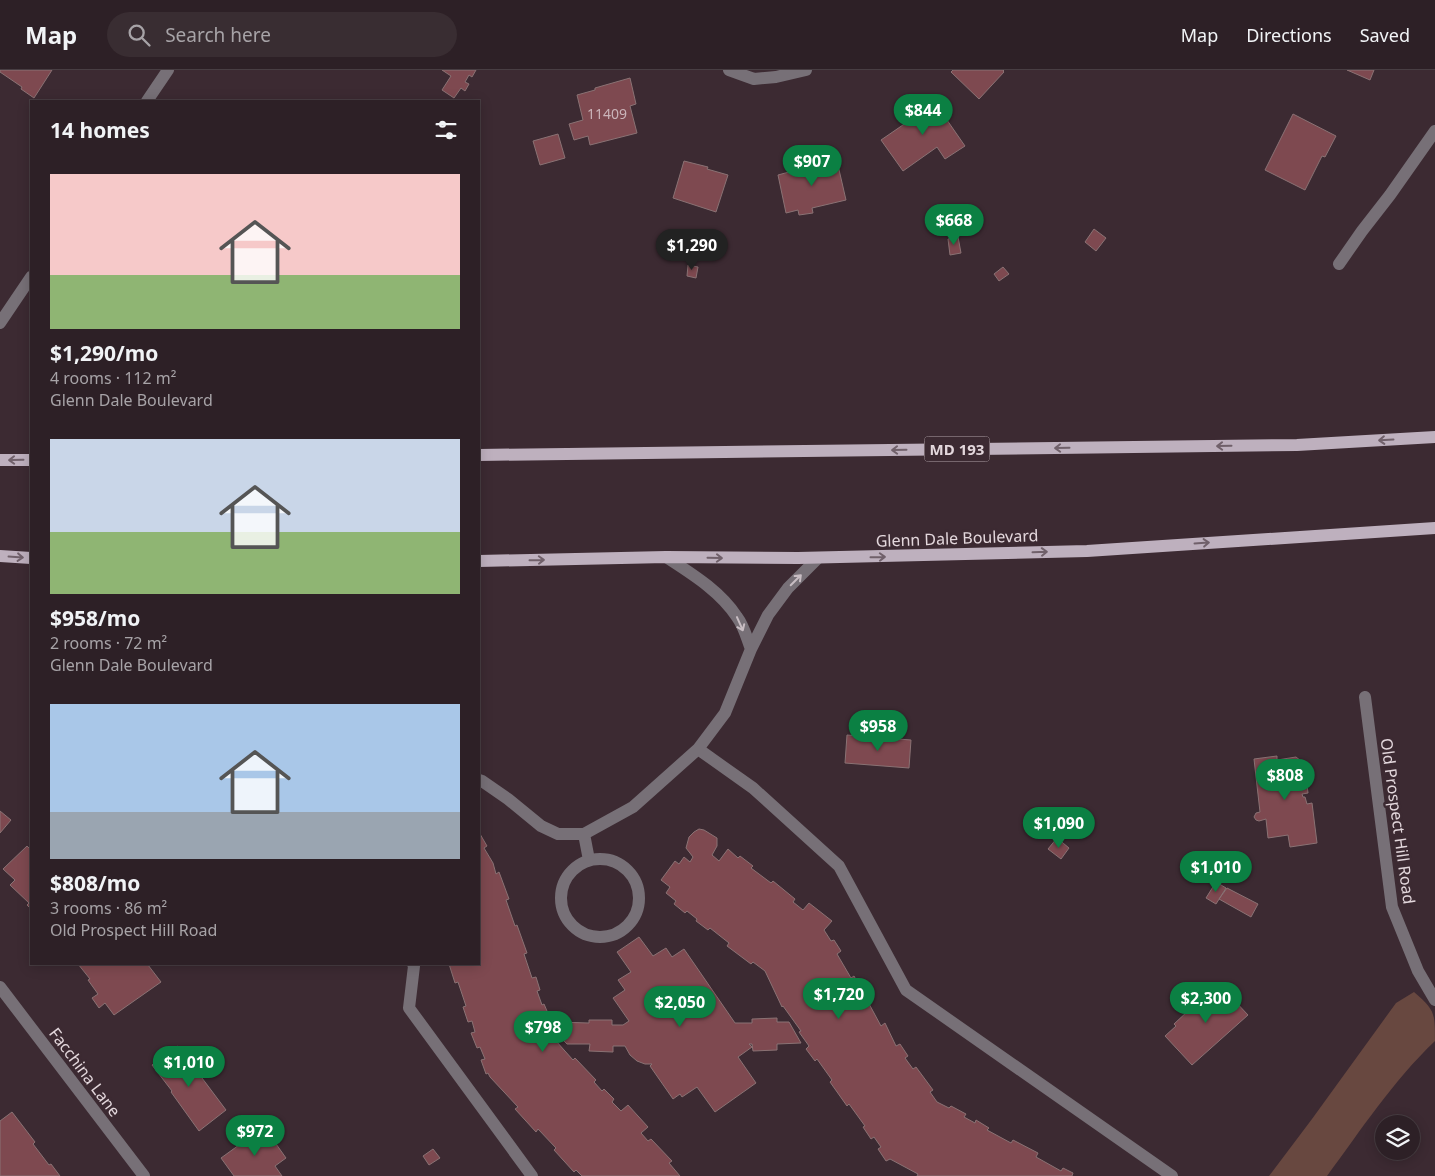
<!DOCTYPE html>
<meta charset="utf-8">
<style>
:root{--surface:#2d2026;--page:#392d32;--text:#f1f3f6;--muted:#a7a3a7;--line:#483e43;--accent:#0b8043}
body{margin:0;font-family:"Noto Sans",sans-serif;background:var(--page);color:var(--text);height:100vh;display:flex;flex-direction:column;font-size:19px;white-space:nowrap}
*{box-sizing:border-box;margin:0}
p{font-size:16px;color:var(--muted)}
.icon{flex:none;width:28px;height:28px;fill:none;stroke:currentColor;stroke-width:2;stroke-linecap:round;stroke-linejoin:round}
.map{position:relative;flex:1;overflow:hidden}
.drawer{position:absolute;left:30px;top:30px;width:450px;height:865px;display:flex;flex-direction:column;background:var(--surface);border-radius:0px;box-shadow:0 2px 12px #0003,0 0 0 1px var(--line)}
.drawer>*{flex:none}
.tools{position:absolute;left:1375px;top:1045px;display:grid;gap:10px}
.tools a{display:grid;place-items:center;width:45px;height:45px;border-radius:50%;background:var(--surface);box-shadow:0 2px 12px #0003,0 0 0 1px var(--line);font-size:25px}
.price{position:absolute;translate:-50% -42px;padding:0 11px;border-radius:18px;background:var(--accent);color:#fff;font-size:16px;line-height:32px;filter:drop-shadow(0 1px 2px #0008)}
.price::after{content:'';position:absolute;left:50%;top:30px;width:15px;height:11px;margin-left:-8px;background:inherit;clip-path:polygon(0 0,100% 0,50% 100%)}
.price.active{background:#222;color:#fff}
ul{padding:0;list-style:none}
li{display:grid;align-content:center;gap:10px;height:265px;padding:0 20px}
li span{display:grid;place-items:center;height:155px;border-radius:0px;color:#555}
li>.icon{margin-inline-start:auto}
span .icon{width:90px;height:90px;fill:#fffc;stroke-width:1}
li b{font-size:21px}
h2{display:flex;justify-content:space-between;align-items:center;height:60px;padding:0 20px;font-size:21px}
header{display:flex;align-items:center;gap:30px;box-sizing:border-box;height:70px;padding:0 25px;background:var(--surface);border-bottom:1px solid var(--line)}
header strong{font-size:24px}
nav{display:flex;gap:28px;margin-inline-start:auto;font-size:18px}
.search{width:350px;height:45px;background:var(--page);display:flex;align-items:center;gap:12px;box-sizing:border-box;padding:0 18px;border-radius:28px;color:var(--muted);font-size:19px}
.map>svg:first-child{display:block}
.green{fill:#684840}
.building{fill:#7e4950;stroke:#8a7274}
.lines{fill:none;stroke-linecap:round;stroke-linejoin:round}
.minor{stroke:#777077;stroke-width:12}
.major{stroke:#beb0be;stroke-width:12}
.oneway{stroke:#70606a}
.oneway2{stroke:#c8bdc3}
.labels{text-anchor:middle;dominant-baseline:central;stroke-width:5;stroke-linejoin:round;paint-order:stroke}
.number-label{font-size:14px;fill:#cab4b9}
.shield{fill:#3c2a32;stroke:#b1a3a9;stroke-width:1}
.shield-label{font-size:15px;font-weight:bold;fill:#e3d7dc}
.street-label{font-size:16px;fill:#e3d7dc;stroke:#3c2a32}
</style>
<header>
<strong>Map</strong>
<div class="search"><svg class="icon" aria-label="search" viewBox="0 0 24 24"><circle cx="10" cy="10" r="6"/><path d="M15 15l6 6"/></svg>Search here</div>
<nav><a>Map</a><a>Directions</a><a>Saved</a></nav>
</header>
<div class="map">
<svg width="1435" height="1106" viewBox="0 0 1435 1106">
<rect width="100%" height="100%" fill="#3c2a32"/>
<path class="green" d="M1414,922C1435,940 1435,943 1435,971C1393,1011 1361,1060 1327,1106H1269L1312,1049L1396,933Z"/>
<path class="building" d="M0,0H52L34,28L21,19L22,17L0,2Z
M442,0H476L472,7L469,5L465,12L469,14L465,21L461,18L454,28L442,20L451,6Z
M953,0H1004L1003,1L1004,2L979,29L951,2Z
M1347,0H1374L1370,10Z
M630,8L636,34L630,36L637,63L590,75L588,66L574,70L569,54L583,50L577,25L595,20V18Z
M931,27L965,76L945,89L937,77L903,101L881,70L916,46L912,41Z
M1293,44L1336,66L1325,87L1322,86L1305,120L1265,100Z
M558,64L565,88L540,95L533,71Z
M831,89L832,92L837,91L846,130L812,138L813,143L799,145L798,140L786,143L778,105L789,102L788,99L802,96V99L818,95L817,92Z
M684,91L708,97L707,99L728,105L716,142L673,128Z
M1094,159L1106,168L1096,181L1085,172Z
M958,167L961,183L950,185L948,169Z
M688,195L698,197L696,208L687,206Z
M1003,197L1009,204L999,211L994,204Z
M847,665L911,670L909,698L845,693Z
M1277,686V690L1296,687L1301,691L1302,698L1299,703V708L1306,707L1308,723L1302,724L1303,727H1305L1307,734L1312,733L1317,773L1290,777L1288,765L1268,768L1266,749L1259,751L1256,750L1254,747L1256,743L1260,742L1254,689Z
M0,741L11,750L0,763Z
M699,759L704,760L717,768V776L712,785L719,791L728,779L738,788L740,786L753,796L751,798L771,813L773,811L795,829L793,832L803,840L809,833L832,851L824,860L831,871L834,870L841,881L837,884L851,908L854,906L881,956L885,953L896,976L900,974L908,986L905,988L913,999L916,997L933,1020L930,1022L937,1032L949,1038L951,1036L966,1044L964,1047L975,1053L976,1050L989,1058L987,1060L1011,1073L1013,1070L1038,1083L1036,1087L1061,1101L1063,1098L1073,1103L1072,1106H917L918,1104L890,1089L886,1091L878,1079L881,1077L874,1067L871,1069L863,1057L865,1056L849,1034L847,1036L830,1012L832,1010L817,989L815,991L806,979L809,976L799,962L801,961L783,936L782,937L765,901L753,892L751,894L727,876L729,873L710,858L708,860L696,851L697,849L687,841L685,843L674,834L676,831L666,823L670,817L661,810L675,791L679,794L684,787L690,792L693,787L686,778L689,767L694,762Z
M479,764H480L487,776L484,778L493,793L496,804L499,802L509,829L506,830L515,856L517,855L527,883L524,884L532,908L536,907L540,920L537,921L542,935L544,934L550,948L547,949L556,971L573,990L575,988L596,1010L594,1012L602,1021L604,1019L614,1029L612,1032L621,1041L628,1035L648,1057L641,1063L648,1071L651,1069L672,1091L669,1093L680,1106H582L576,1100L574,1102L554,1080L556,1078L538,1059L536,1062L515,1039L518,1037L490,1007L488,1003L486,1004L481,990L485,989L480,977L477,978L471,963L475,962L472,951L468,952L463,937L466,936L458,912L455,913L449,894H479Z
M1057,768L1069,778L1061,789L1048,779Z
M27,776L31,780V839L27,835L29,833L10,815L15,810L3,799Z
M1216,812L1226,818L1216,834L1206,828Z
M1227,818L1258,834L1251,847L1219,829Z
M639,867L653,886L666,878L672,887L684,879L735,953H752V949L777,948V952H789L801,973L777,974V980L753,981L752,974H749L752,977L738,987L756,1013L715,1042L697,1017L682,1027L680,1024L673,1029L650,996L652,994H645L637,991L630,985L625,976H613V982L589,981L590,974H567L560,967L555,952L589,953V950H612V955H623L629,951L613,928L625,920L618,910L631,902L617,882Z
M78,894H150L148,895L161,912L114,945L105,933L99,938L92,928L98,924L88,910L90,909Z
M1218,913L1248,945L1192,995L1165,966L1176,956L1174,954Z
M178,976L226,1040L199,1061L171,1022L172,1021L152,995Z
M12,1042L35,1072L33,1074L49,1095L51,1094L60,1106H0V1051Z
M264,1057L286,1088L275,1096L282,1106H234L221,1088Z
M433,1079L440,1088L429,1095L423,1086Z"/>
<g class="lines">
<path class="minor" d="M729,0L754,9L776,7L806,0
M147,31L168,0
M1339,194L1362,161L1390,125L1435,61
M0,253L31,207
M666,487C692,504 720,521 737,547C744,556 747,569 751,579
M1365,627L1392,837L1418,901L1435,930
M698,679L753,718L839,796L906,920L1172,1106
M479,710L482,711L508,729L541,756L558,764H584L633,737L698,679L725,643L751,579L768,545L788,518L818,488
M584,764L589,790
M561 828a39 39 0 1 1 78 0a39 39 0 1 1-78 0Z
M413,894L414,896L409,938L532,1106
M0,917L144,1106"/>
<path class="major" d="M479,385L1297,375L1435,367
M0,390H31
M0,486L31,488
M479,491L666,487L798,488L1087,481L1435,458"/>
</g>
<defs><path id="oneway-shaft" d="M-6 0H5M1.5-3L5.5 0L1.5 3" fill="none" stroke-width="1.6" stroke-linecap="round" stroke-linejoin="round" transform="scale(1.25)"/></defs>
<g class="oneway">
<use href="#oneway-shaft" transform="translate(1386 370) rotate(177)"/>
<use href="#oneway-shaft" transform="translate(1224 376) rotate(179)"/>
<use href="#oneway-shaft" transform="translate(1062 378) rotate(179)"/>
<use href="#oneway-shaft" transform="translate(899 380) rotate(179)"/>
<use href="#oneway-shaft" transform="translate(16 390) rotate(179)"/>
<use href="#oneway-shaft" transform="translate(1202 473) rotate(-4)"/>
<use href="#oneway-shaft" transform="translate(1040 482) rotate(-2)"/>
<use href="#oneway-shaft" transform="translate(16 487) rotate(4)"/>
<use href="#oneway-shaft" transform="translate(878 487) rotate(-1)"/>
<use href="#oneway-shaft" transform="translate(715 488) rotate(1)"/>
<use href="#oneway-shaft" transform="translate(537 490) rotate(-1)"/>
</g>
<g class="oneway2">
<use href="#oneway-shaft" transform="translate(796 510) rotate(-45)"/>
<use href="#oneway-shaft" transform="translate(740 554) rotate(66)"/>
</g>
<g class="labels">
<g class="number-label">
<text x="607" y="43">11409</text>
</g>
<rect class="shield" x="924.5" y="366.5" width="65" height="25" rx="4"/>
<g class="shield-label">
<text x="957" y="379">MD 193</text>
</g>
<g class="street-label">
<text transform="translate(957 468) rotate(-2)">Glenn Dale Boulevard</text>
<text transform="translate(1398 751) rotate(82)">Old Prospect Hill Road</text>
<text transform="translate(85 1002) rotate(53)">Facchina Lane</text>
</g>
</g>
</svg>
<div class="tools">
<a><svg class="icon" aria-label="layers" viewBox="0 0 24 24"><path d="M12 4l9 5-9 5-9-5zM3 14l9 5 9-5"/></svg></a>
</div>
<b class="price" style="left:923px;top:66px">$844</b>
<b class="price" style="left:812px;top:117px">$907</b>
<b class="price" style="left:954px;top:176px">$668</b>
<b class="price active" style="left:692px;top:201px">$1,290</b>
<b class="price" style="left:878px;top:682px">$958</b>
<b class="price" style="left:1285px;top:731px">$808</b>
<b class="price" style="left:1059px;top:779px">$1,090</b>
<b class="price" style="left:1216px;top:823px">$1,010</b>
<b class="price" style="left:839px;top:950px">$1,720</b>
<b class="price" style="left:1206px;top:954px">$2,300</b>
<b class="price" style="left:680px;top:958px">$2,050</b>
<b class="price" style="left:543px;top:983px">$798</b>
<b class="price" style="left:189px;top:1018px">$1,010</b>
<b class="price" style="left:255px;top:1087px">$972</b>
<section class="drawer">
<h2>14 homes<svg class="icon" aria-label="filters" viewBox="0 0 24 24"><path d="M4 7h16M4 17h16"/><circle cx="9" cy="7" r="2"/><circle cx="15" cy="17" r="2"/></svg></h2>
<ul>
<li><span style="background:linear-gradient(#f6c9c9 65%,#8fb573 0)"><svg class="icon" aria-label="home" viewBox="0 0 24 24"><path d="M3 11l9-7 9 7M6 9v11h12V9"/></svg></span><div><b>$1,290/mo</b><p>4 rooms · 112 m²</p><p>Glenn Dale Boulevard</p></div></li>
<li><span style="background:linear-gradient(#c9d6e8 60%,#8fb573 0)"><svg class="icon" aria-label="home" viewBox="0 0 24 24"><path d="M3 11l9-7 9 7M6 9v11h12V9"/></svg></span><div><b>$958/mo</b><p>2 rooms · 72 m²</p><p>Glenn Dale Boulevard</p></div></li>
<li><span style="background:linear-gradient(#a9c7e8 70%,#9aa5b1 0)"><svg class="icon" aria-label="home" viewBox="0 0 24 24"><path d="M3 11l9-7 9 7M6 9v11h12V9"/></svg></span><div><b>$808/mo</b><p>3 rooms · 86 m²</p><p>Old Prospect Hill Road</p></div></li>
</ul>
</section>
</div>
